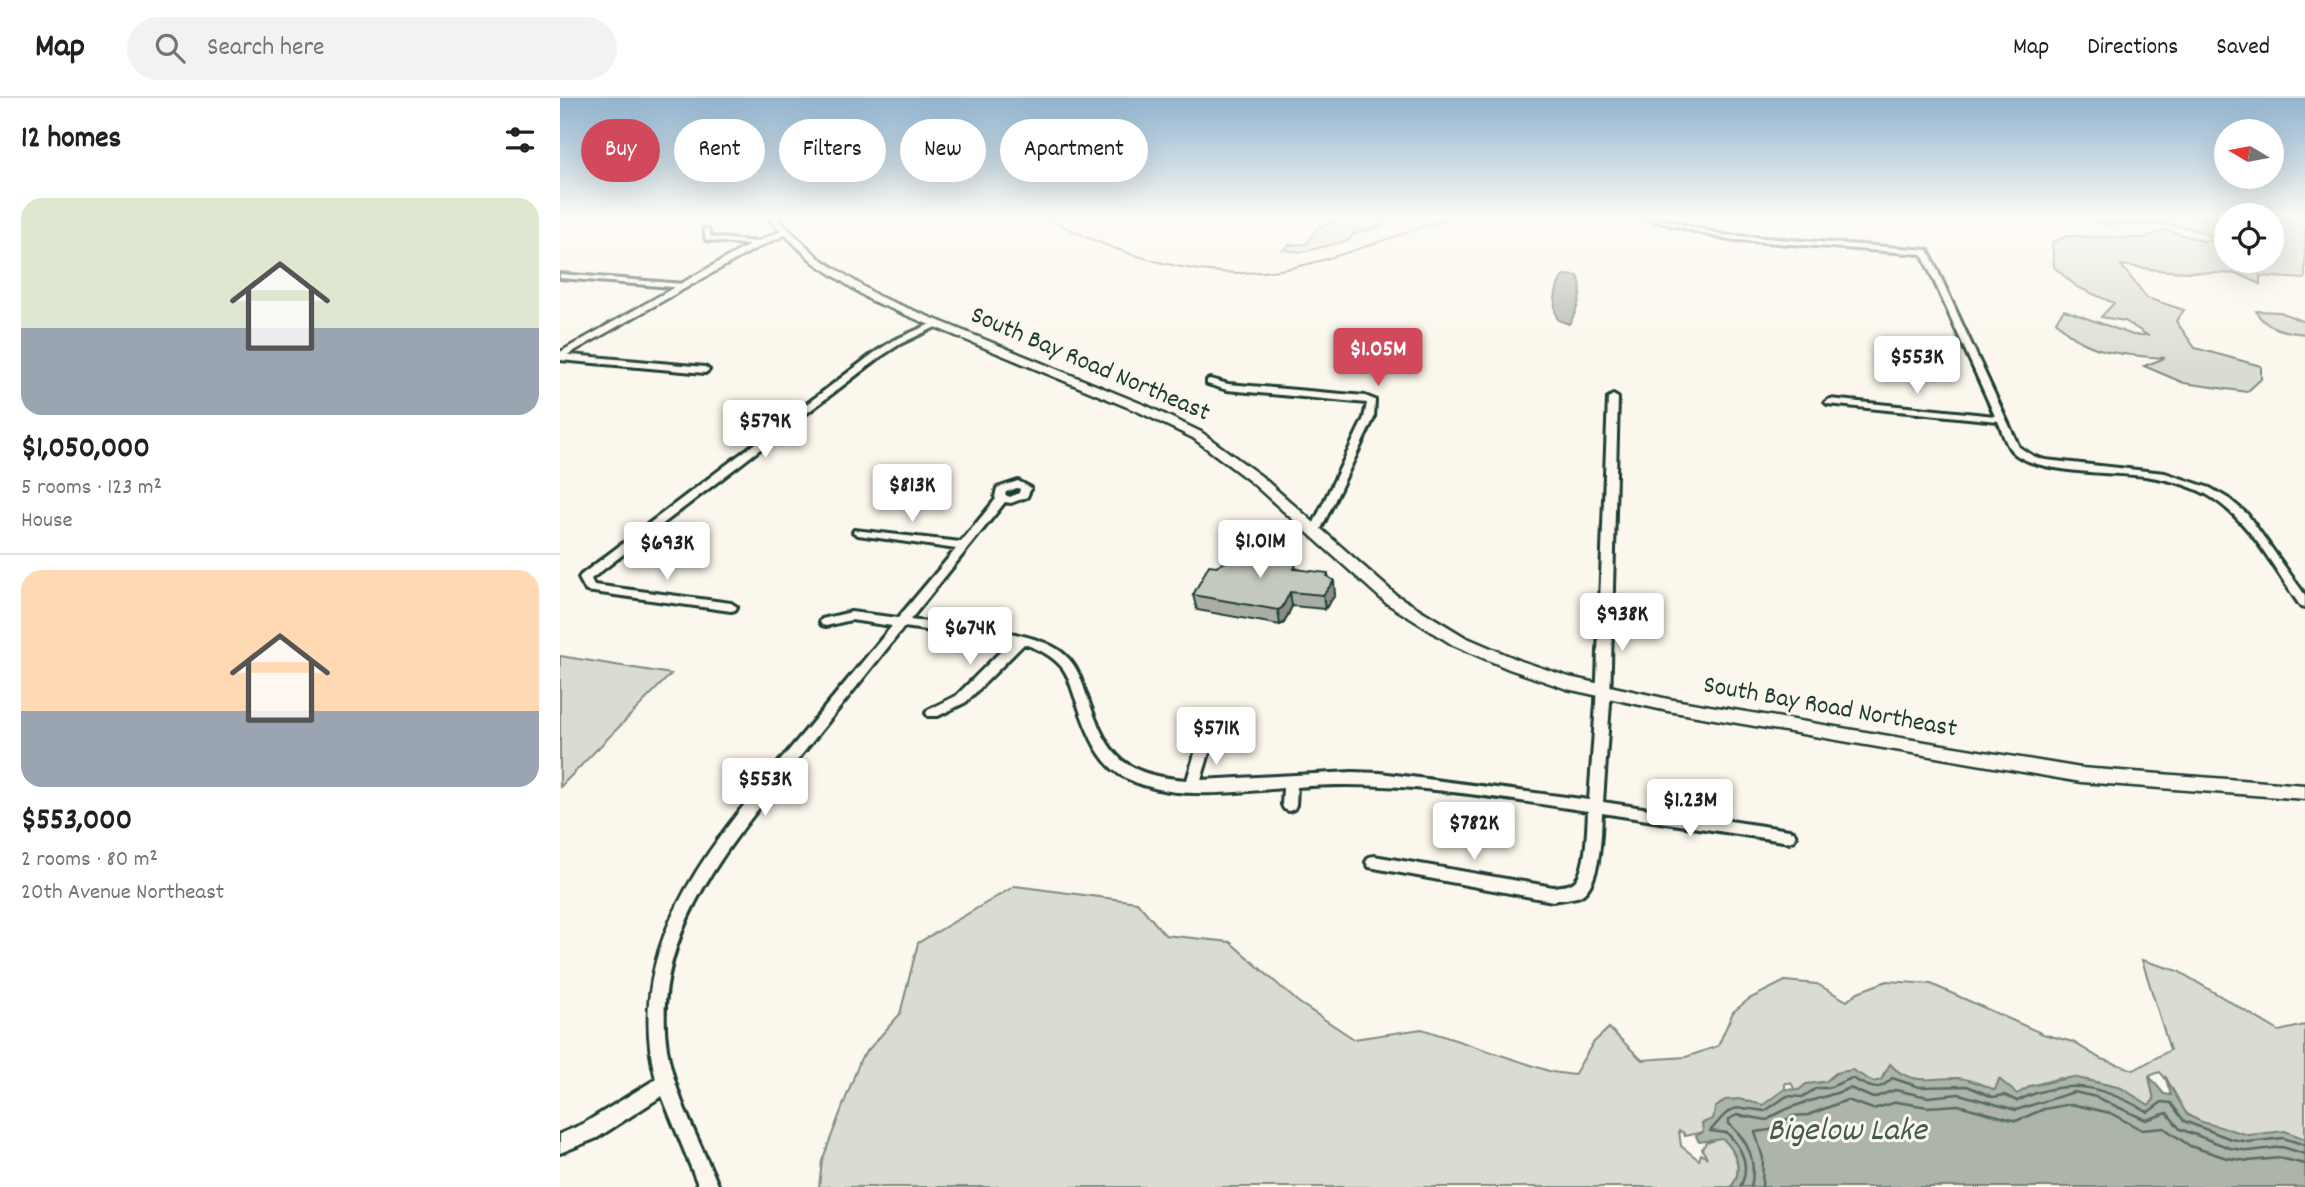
<!DOCTYPE html>
<meta charset="utf-8">
<style>
:root{--surface:#fff;--page:#f2f2f2;--text:#202124;--muted:#757577;--line:#e0e0e0;--accent:#d1495b}
body{margin:0;font-family:Dekko,sans-serif;background:var(--page);color:var(--text);height:100vh;display:flex;flex-direction:column;font-size:26px;white-space:nowrap}
*{box-sizing:border-box;margin:0}
p{font-size:23px;color:var(--muted)}
.icon{flex:none;width:38px;height:38px;fill:none;stroke:currentColor;stroke-width:2;stroke-linecap:round;stroke-linejoin:round}
.map{position:relative;flex:1;overflow:hidden}
.panel{display:flex;flex-direction:column;background:var(--surface);width:560px}
.panel>*{flex:none}
.top-card{position:absolute;left:21px;top:21px;width:665px;height:63px;display:flex;gap:14px}
.needle{width:46px;rotate:280deg}
.controls{position:absolute;left:1654px;top:21px;display:grid;gap:14px}
.controls a{display:grid;place-items:center;width:70px;height:70px;border-radius:50%;background:var(--surface);box-shadow:0 7px 28px #0002;font-size:35px}
.price{position:absolute;translate:-50% -60px;padding:0 16px;border-radius:7px;background:#fff;color:#222;font-size:23px;line-height:46px;filter:drop-shadow(0 2px 4px #0008)}
.price::after{content:'';position:absolute;left:50%;top:42px;width:21px;height:16px;margin-left:-10px;background:inherit;clip-path:polygon(0 0,100% 0,50% 100%)}
.price.selected{background:var(--accent);color:#fff}
ul{padding:0;list-style:none}
li{display:grid;align-content:center;gap:14px;height:371px;padding:0 21px}
li+li{border-top:2px solid var(--line)}
li span{display:grid;place-items:center;height:217px;border-radius:21px;color:#555}
li>.icon{margin-inline-start:auto}
span .icon{width:126px;height:126px;fill:#fffc;stroke-width:1}
li b{font-size:30px}
h2{display:flex;justify-content:space-between;align-items:center;height:84px;padding:0 21px;font-size:30px}
.chip{padding:0 24px;border-radius:32px;background:var(--surface);box-shadow:0 7px 28px #0002;font-size:24px;line-height:63px}
.chip.selected{background:var(--accent);color:#fff}
header{display:flex;align-items:center;gap:42px;box-sizing:border-box;height:98px;padding:0 35px;background:var(--surface);border-bottom:2px solid var(--line)}
header strong{font-size:33px}
nav{display:flex;gap:38px;margin-inline-start:auto;font-size:24px}
.search{width:490px;height:63px;background:var(--page);display:flex;align-items:center;gap:18px;box-sizing:border-box;padding:0 24px;border-radius:38px;color:var(--muted);font-size:26px}
main{display:flex;flex:1;min-height:0}
.map>svg:first-child{display:block}
.green{fill:#dbdcd1;stroke:#7d8c82;stroke-width:2}
.water{fill:#adb4aa;stroke:#74847b;stroke-width:2}
.lines{fill:none;stroke-linecap:round;stroke-linejoin:round}
.shore{stroke:#586d63;stroke-width:2.5}
.stream{stroke:#74847b;stroke-width:2}
.minor-casing{stroke:#1f3d34;stroke-width:6}
.tertiary-casing{stroke:#1f3d34;stroke-width:5}
.minor{fill:#fbf7ec;fill-rule:evenodd}
.tertiary{fill:#fbf7ec;fill-rule:evenodd}
.wall{fill:#a9ada3;stroke:#1f3d34;stroke-width:2}
.shaded-wall{fill:#898d85;stroke:#1f3d34;stroke-width:2}
.building{fill:#c4c9be;stroke:#1f3d34;stroke-width:2}
.labels{text-anchor:middle;dominant-baseline:central;stroke-width:6;stroke-linejoin:round;paint-order:stroke}
.street-label{font-size:26px;fill:#1f3d34;stroke:#fbf7ec}
.near-water-label{font-size:33px;font-style:italic;fill:#425b52;stroke:#fbf7ec}
</style>
<header>
<strong>Map</strong>
<div class="search"><svg class="icon" aria-label="search" viewBox="0 0 24 24"><circle cx="10" cy="10" r="6"/><path d="M15 15l6 6"/></svg>Search here</div>
<nav><a>Map</a><a>Directions</a><a>Saved</a></nav>
</header>
<main>
<section class="panel">
<h2>12 homes<svg class="icon" aria-label="filters" viewBox="0 0 24 24"><path d="M4 7h16M4 17h16"/><circle cx="9" cy="7" r="2"/><circle cx="15" cy="17" r="2"/></svg></h2>
<ul>
<li><span style="background:linear-gradient(#dfe7d0 60%,#9aa5b1 0)"><svg class="icon" aria-label="home" viewBox="0 0 24 24"><path d="M3 11l9-7 9 7M6 9v11h12V9"/></svg></span><div><b>$1,050,000</b><p>5 rooms · 123 m²</p><p>House</p></div></li>
<li><span style="background:linear-gradient(#ffd9b3 65%,#9aa5b1 0)"><svg class="icon" aria-label="home" viewBox="0 0 24 24"><path d="M3 11l9-7 9 7M6 9v11h12V9"/></svg></span><div><b>$553,000</b><p>2 rooms · 80 m²</p><p>20th Avenue Northeast</p></div></li>
</ul>
</section>
<div class="map">
<svg width="1745" height="1089" viewBox="0 0 1745 1089">
<rect width="100%" height="100%" fill="#fbf7ec"/>
<filter id="ink" filterUnits="userSpaceOnUse"><feTurbulence type="fractalNoise" baseFrequency=".0143" numOctaves="2"/><feDisplacementMap in="SourceGraphic" scale="14" xChannelSelector="R" yChannelSelector="G"/><feConvolveMatrix kernelMatrix="1 2 1 2 8 2 1 2 1" color-interpolation-filters="sRGB"/></filter>
<g filter="url(#ink)">
<path class="green" d="M778,118H839L827,120L821,129L793,136L790,142L743,154L723,152L729,147L747,146L756,131L776,122Z
M1529,118H1666V163H1712V118H1745V181L1700,178V186L1679,176L1605,173L1561,167L1587,200L1624,212L1616,223L1635,250L1701,268V281L1687,294L1624,285L1584,268L1605,260C1565,257 1523,256 1496,223L1504,212L1573,237H1587L1565,223L1541,219L1554,205L1517,189L1494,169L1492,144L1508,138L1582,140L1606,132L1643,143L1659,142C1614,116 1580,133 1534,124Z
M1696,213L1720,214L1745,224V236C1727,234 1704,231 1696,213Z
M0,558L111,576L0,689Z
M455,788L577,804L605,837L670,844L738,904L794,941L862,931L992,974L1014,977L1033,945L1049,930L1082,962L1126,959L1158,948L1173,914L1189,901L1225,883L1257,886L1287,903L1298,894L1327,883L1371,886L1483,936L1513,944L1541,961L1574,972L1610,952L1582,862L1618,873L1719,933L1745,927V1041C1719,1031 1717,1037 1692,1037C1674,1037 1645,1028 1630,1018C1617,1009 1612,986 1600,974L1589,978L1594,1002L1589,1007L1561,990L1528,982L1499,980L1471,988L1457,997L1440,982L1436,993L1409,982L1370,983L1324,975L1321,983L1313,984L1292,972L1276,976L1266,984C1253,982 1246,993 1235,992L1231,985H1225V991L1203,1007C1165,998 1165,1006 1143,1034L1125,1038L1123,1034L1119,1033L1121,1048L1139,1062L1141,1056L1147,1060L1142,1051L1146,1045L1163,1040C1176,1054 1184,1073 1171,1089H259L262,1063L301,960L340,916L358,845Z"/>
<path class="water" d="M1004,177L1018,178C1025,191 1017,214 1009,226L998,222C992,210 995,187 1004,177Z
M1330,966C1351,989 1371,979 1398,980C1412,981 1423,987 1435,992L1439,981L1457,996L1471,988L1513,979L1561,990L1589,1007L1594,1002L1589,978L1604,996L1611,997L1605,978L1627,1017L1642,1024L1689,1037L1725,1033L1745,1041V1089H1171C1184,1073 1177,1054 1163,1041L1139,1044L1136,1038L1143,1034L1142,1025L1153,1021L1155,1010L1165,1002L1179,1001L1203,1007L1225,991L1239,992L1246,986L1265,984L1276,975L1292,972L1313,984L1321,982Z"/>
<g class="lines">
<path class="shore" d="M1180,1089C1191,1069 1182,1050 1167,1035L1150,1033C1173,1007 1169,1008 1205,1013L1227,998L1242,999L1257,990H1268L1292,980C1308,989 1318,996 1332,980L1359,989L1407,988L1433,999L1444,997L1457,1003C1507,978 1542,988 1588,1014L1602,1004L1611,1005L1624,1023L1671,1041L1689,1044L1723,1040L1745,1047
M1191,1089C1197,1063 1189,1043 1169,1026V1021L1177,1017L1207,1022C1233,1004 1261,1002 1290,990L1313,1000L1335,992L1368,999L1399,996L1456,1012L1514,994L1536,999L1586,1022L1607,1015L1620,1031L1670,1050L1689,1053L1722,1049L1745,1056
M1202,1089L1203,1060L1195,1034L1210,1032L1232,1018L1248,1017L1287,1002L1313,1011L1337,1004L1368,1009L1398,1007L1456,1023L1484,1011L1511,1006L1550,1015L1582,1032L1604,1030L1630,1048L1667,1060L1688,1063L1720,1060L1745,1066"/>
<path class="stream" d="M483,118C556,157 647,187 731,170C783,159 844,134 895,118"/>
<defs>
<path id="minor" d="M1079,118H1088L1164,137L1368,152L1459,349L1473,358L1485,362L1605,375L1650,390L1669,401L1687,416L1745,497V510L1741,509C1713,469 1689,420 1646,396C1627,386 1606,381 1585,378C1554,374 1471,376 1451,352C1445,345 1442,332 1438,323L1267,306L1265,304L1270,301L1435,318L1362,156L1164,141Z
M144,131H148L151,139L197,144L201,146L197,148L146,142Z
M0,176L124,186L128,188L124,190L0,180Z
M373,225L380,227L340,246L320,259L31,481L34,487L171,505L177,509L175,512L171,513L26,493L19,480L21,477L314,255L334,242Z
M0,256L145,269L149,272L145,275L0,262Z
M650,281L668,286L805,298L815,302L814,320L759,435H751L750,433L804,320L807,305L667,292L647,286V282Z
M1053,297L1058,300L1050,605L1043,704L1229,732L1234,734L1236,738L1234,742L1229,744L1042,715C1041,736 1041,787 1020,798C1012,801 1001,801 993,803L814,770L809,769L806,764L809,759L814,758L993,789C1000,788 1009,788 1014,784C1027,774 1027,729 1028,713C932,699 834,681 737,689L736,707L734,711L729,713L724,711L722,707L723,690C673,694 614,703 568,681C538,668 526,630 516,602C512,592 510,581 504,572C494,558 479,551 464,546L406,604L378,618H368L366,615L368,612L396,598L450,544L344,529C308,575 271,620 235,665C169,747 90,837 107,951C115,999 140,1044 159,1089H139L102,998L37,1040L0,1055V1036L23,1026L96,981C63,852 144,755 220,663C258,618 295,573 332,528L291,522L266,528L262,527L260,524L262,521L291,514L338,520L396,451L298,437L293,434L294,432L401,444L436,401L435,399L437,390L458,383L471,390L467,399L451,405L445,404L350,522C389,527 470,531 500,553C514,563 520,577 525,593C547,655 558,677 627,682L639,642L641,638H651L653,642L641,682L792,674L820,675L1029,702L1036,605L1048,300ZM457,390L460,391L459,395L450,399L445,397L446,394Z"/>
<path id="tertiary" d="M207,118H215L259,160L318,198L587,308L641,334L701,378L836,497L905,539L961,563L1009,579L1108,601L1521,670L1745,687V701L1521,684L1108,613L1007,591L949,571L893,547L826,505L691,384L633,340L579,314L310,202L253,164L225,137L195,151L0,261V254L189,147L221,133Z"/>
</defs>
<use href="#minor" class="minor-casing"/>
<use href="#tertiary" class="tertiary-casing"/>
<use href="#minor" class="minor"/>
<use href="#tertiary" class="tertiary"/>
</g>
<path class="wall" d="M723,462L738,471L769,479L775,497L765,511L732,508L724,525L720,527L637,512L633,497L657,468Z"/>
<path class="shaded-wall" d="M768,475L769,489L774,483L775,497L765,511L763,497Z
M730,494L732,508L724,525L720,527L718,512Z"/>
<path class="building" d="M706,446L723,462L737,464L734,471L768,475L767,478L774,483L763,497L730,494L722,510L718,512L633,497L649,467L657,468Z"/>
</g>
<linearGradient id="sky" x2="0" y2="1"><stop stop-color="#90b4cf"/><stop offset="0.44" stop-color="#fdfbf6"/><stop offset="1" stop-color="#fdfbf6" stop-opacity="0"/></linearGradient>
<rect width="1745" height="270" fill="url(#sky)"/>
<g class="labels">
<g class="street-label">
<text transform="translate(530 267) rotate(23)">South Bay Road Northeast</text>
<text transform="translate(1270 610) rotate(10)">South Bay Road Northeast</text>
</g>
<g class="near-water-label">
<text x="1287" y="1034">Bigelow Lake</text>
</g>
</g>
</svg>
<div class="controls">
<a><svg class="needle" viewBox="-14 -14 28 28"><path d="M0-13l5 13h-10z" fill="#e53935"/><path d="M0 13l5-13h-10z" fill="#757577"/></svg></a>
<a><svg class="icon" aria-label="locate" viewBox="0 0 24 24"><circle cx="12" cy="12" r="6"/><path d="M12 2v4M12 18v4M2 12h4M18 12h4"/></svg></a>
</div>
<b class="price selected" style="left:818px;top:290px">$1.05M</b>
<b class="price" style="left:1357px;top:298px">$553K</b>
<b class="price" style="left:205px;top:362px">$579K</b>
<b class="price" style="left:352px;top:426px">$813K</b>
<b class="price" style="left:700px;top:482px">$1.01M</b>
<b class="price" style="left:107px;top:484px">$693K</b>
<b class="price" style="left:1062px;top:555px">$938K</b>
<b class="price" style="left:410px;top:569px">$674K</b>
<b class="price" style="left:656px;top:669px">$571K</b>
<b class="price" style="left:205px;top:720px">$553K</b>
<b class="price" style="left:1130px;top:741px">$1.23M</b>
<b class="price" style="left:914px;top:764px">$782K</b>
<div class="top-card">
<a class="chip selected">Buy</a>
<a class="chip">Rent</a>
<a class="chip">Filters</a>
<a class="chip">New</a>
<a class="chip">Apartment</a>
</div>
</div>
</main>
